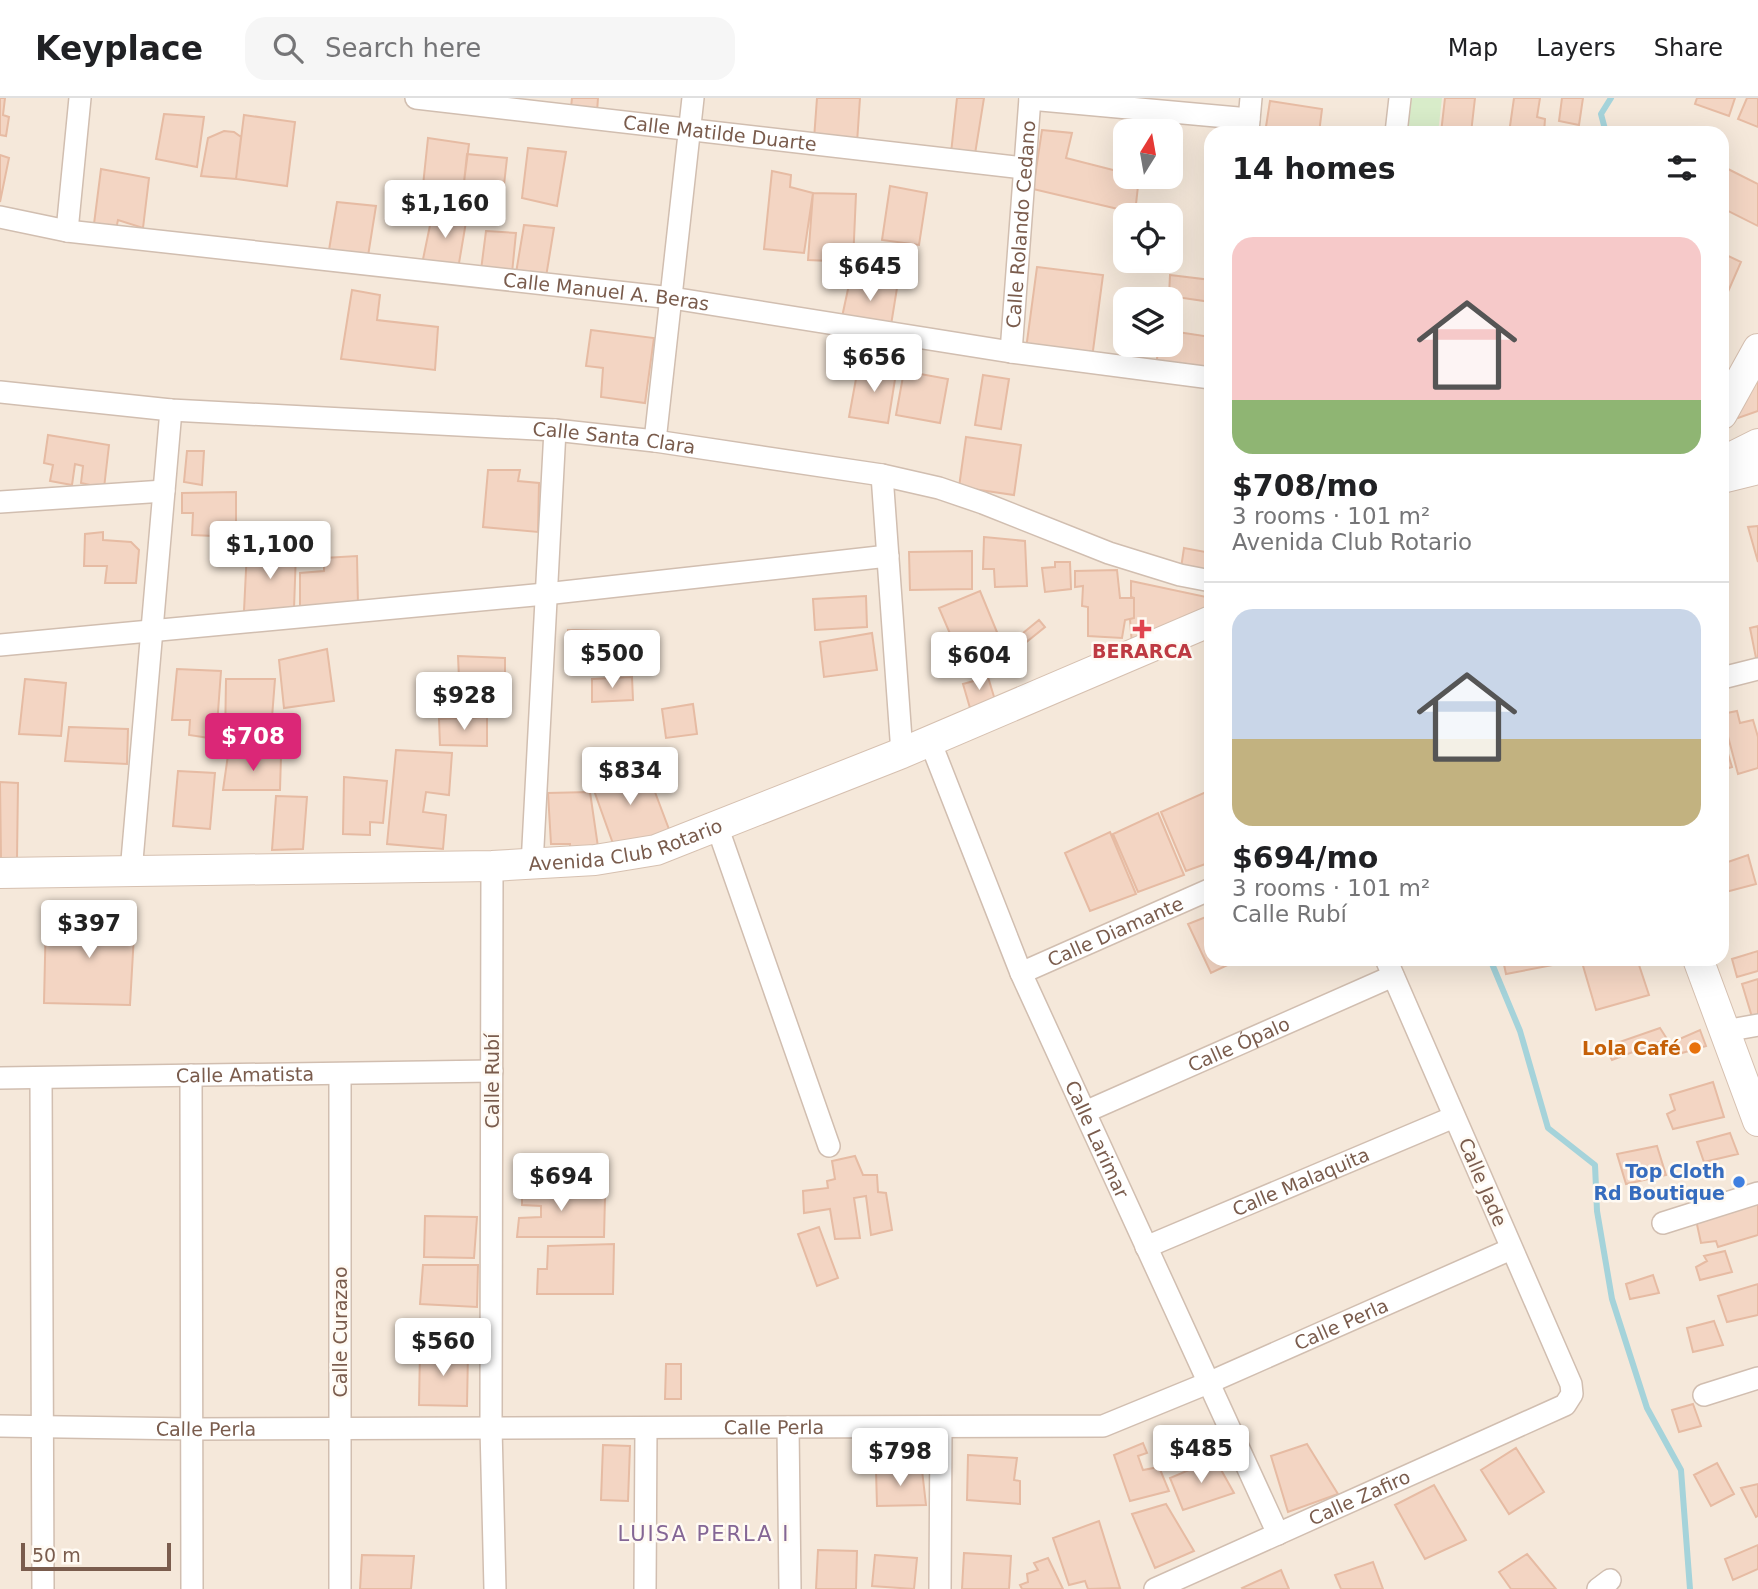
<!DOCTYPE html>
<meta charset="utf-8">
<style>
:root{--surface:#fff;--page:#f6f6f6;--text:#202124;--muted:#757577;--line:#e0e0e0;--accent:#db2777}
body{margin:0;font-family:"DejaVu Sans",sans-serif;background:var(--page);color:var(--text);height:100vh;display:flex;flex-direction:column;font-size:26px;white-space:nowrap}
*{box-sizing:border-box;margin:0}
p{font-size:23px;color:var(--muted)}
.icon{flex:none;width:38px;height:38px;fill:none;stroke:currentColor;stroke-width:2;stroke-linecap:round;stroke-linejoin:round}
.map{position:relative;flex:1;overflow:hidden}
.details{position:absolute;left:1204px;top:28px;width:525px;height:840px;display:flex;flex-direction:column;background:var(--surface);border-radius:21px;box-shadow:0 7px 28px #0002}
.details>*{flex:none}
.needle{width:46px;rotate:11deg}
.buttons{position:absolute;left:1113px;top:21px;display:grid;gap:14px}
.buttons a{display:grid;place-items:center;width:70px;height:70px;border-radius:14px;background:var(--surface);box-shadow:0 7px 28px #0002;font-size:35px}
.scale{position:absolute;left:21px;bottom:18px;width:150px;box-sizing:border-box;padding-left:7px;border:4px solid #7a5c4d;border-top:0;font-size:19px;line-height:24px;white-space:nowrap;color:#7a5c4d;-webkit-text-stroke:5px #fffaf3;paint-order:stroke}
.price{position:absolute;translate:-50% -60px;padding:0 16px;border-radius:7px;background:#fff;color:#222;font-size:23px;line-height:46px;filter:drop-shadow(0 2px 4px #0008)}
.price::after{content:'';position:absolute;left:50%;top:42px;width:21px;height:16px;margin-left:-10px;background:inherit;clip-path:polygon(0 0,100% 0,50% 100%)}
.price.selected{background:var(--accent);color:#fff}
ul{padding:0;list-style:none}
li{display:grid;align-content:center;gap:14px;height:371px;padding:0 28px}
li+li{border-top:2px solid var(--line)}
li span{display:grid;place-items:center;height:217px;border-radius:21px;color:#555}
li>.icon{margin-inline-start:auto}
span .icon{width:126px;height:126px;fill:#fffc;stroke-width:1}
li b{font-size:30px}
h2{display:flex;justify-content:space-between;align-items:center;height:84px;padding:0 28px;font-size:30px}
header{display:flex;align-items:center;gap:42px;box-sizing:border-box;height:98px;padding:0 35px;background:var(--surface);border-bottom:2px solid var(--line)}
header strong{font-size:33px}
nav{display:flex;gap:38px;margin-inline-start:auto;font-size:24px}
.search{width:490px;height:63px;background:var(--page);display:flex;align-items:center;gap:18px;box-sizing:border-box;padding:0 24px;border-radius:21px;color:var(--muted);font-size:26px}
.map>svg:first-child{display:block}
.residential{fill:#f5e8da;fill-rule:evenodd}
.green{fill:#d8ecc9}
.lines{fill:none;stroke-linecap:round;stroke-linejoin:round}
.stream{stroke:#a5d3da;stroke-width:6}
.building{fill:#f3d5c3;stroke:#e6bba3;stroke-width:2}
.minor-casing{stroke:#d1beb0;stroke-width:24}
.secondary-casing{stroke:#d6c0b0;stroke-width:32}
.minor{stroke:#fff;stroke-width:21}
.secondary{stroke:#fff;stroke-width:30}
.health-dot{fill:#e0444e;stroke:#fffaf3;stroke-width:2.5}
.food-dot{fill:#e8710a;stroke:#fffaf3;stroke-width:2.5}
.shop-dot{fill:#3f7fe0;stroke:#fffaf3;stroke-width:2.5}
.labels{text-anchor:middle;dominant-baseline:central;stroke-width:5;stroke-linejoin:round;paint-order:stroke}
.street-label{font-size:19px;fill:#7a5c4d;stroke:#fffaf3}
.health-label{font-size:19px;font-weight:bold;fill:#be3a42;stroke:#fffaf3}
.food-label{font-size:19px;font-weight:bold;fill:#c56008;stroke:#fffaf3;text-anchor:end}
.shop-label{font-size:19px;font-weight:bold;fill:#366cbe;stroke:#fffaf3;text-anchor:end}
.neighbourhood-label{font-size:21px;letter-spacing:2px;fill:#846695;stroke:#fffaf3}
</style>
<header>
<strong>Keyplace</strong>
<div class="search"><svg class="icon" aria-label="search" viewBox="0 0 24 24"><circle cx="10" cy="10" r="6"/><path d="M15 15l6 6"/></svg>Search here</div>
<nav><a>Map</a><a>Layers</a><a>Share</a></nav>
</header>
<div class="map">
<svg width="1758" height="1491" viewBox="0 0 1758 1491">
<rect width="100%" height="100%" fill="#fdf6ec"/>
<path class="residential" d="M0,0H1758V1491H0ZM1125,33H1171V79H1125ZM1211,35H1722V861H1211ZM1125,117H1171V163H1125ZM1125,201H1171V247H1125Z"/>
<path class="green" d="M1407,0H1442L1438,35H1404Z"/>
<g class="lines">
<path class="stream" d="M1606,35L1601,16L1611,0
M1490,861L1520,933L1548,1030L1595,1067L1597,1113L1612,1201L1647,1310L1681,1372L1690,1491"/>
</g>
<path class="building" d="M0,0H5L3,17L9,19L6,38L0,37Z
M572,0H598L597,14L571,10Z
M817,0H860L857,45L814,41Z
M957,0H984L975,56L951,55Z
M1445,0H1475L1471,35H1441Z
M1514,0H1540L1537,19L1545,21L1544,35H1509Z
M1562,0H1583L1579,27L1559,23Z
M1697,0H1735L1729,18L1695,6Z
M1747,0H1758V29L1738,21Z
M1270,3L1322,11L1319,35H1265Z
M164,16L204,19L197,69L156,61Z
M244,17L295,24L287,88L236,81Z
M1042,32L1072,35L1066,60L1125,75V79H1139L1135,115L1033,91Z
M224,33L234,34L241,39L236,81L201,78L208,40Z
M428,40L469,46L461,107L422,97Z
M528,50L566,54L557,108L522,100Z
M467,56L507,60L502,105L462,103Z
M0,57L9,60L0,104Z
M101,71L149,80L143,130L118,122L116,131L94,126Z
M1728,71L1758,86V128L1722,110V84Z
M772,73L791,77L790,89L813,95L804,155L764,151Z
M890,88L927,95L919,147L882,142Z
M813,95L856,96L853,164L808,162Z
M337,104L376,108L368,158L329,152Z
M433,113L467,118L458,171L422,166Z
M524,127L554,130L546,179L516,175Z
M486,133L516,135L512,175L481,172Z
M1722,155L1741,164L1727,196L1722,194Z
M1037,169L1103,177L1092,260L1026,251Z
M1170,177L1211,182V204L1169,198Z
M850,182L897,190L891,227L842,219Z
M352,192L380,197L377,222L438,229L435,272L341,261Z
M591,232L654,240L645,305L601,299L603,270L586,268Z
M1171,233L1211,239V272L1156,267L1159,247H1171Z
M881,265L897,269L888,325L849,319L858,270L879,274Z
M904,273L948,281L940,325L896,317Z
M1755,276L1758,283V313L1738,320L1734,310Z
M983,277L1009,281L1001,331L975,327Z
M48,337L109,347L104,390L81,385L83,368L75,366L72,387L50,383L53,367L44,365Z
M966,339L1021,347L1014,397L959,389Z
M187,353H204L202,387L184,384Z
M488,372H520L518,383L539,385L538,434L483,429Z
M236,394V439L192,437L193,415H182V395Z
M1758,428V464L1748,429Z
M103,434V442L131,444L139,452L136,485H105L107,468H84L85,436Z
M984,439L1025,443L1027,488L995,489L994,471H983Z
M1184,450L1211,455V476L1181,470Z
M247,452L296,454L294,511L244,513Z
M972,453V491L910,492L909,454Z
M357,458L358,508L300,512V475L324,473V460Z
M1055,464H1070L1071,491L1045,494L1042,470L1055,469Z
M1117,472L1120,500H1134V520L1125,522L1122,540L1088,538V509L1082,508L1083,488L1075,489V473Z
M1131,483L1211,500V518L1132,547L1130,521L1134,520V500L1131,499Z
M980,493L1006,556L966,573L939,510Z
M866,498L867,529L815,532L813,501Z
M1039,522L1045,529L1013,555L1007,548Z
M1758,528V564L1757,565L1750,530Z
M568,532L616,533V571H568Z
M872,535L877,572L824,579L820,544Z
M327,551L334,603L284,610L279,562Z
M458,558L505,560V614L459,613L458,603H442V581H459Z
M177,571L221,573L216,641L189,637L190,622H172Z
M632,579L633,602L592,604V581Z
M988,579L995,602L970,610L963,586Z
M25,581L66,585L61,638L19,636Z
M226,581H275L270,645L225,644Z
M693,606L697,636L666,640L662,611Z
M1737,613L1740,625L1753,622L1758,639V670L1738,676L1722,616Z
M487,619V648L440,647L439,621Z
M69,629L128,631L127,666L65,663Z
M1722,636L1732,669L1722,672Z
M396,652L452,655L449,697L426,694L423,714L446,717L443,751L387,746Z
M228,657L281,658L280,692H223Z
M644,665L670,734L616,754L591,684Z
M178,673L215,675L210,731L173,728Z
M344,679L387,683L383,725L370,724V737L343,736Z
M0,684L18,685L17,761H1Z
M590,694L598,749L570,754V746H551L548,695Z
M1206,694L1211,706V764L1186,773L1161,714Z
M276,698L307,699L303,751L272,752Z
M1158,715L1184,777L1138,794L1113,736Z
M1110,734L1136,796L1090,813L1065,755Z
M1748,757L1756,786L1722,795V766Z
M46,817L135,819L130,907L44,905Z
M1211,817V861H1240L1211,875L1188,826Z
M1758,853V873L1737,879L1732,861Z
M1509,861H1574V863L1506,876L1503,862Z
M1581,861H1637L1649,897L1596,912Z
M1758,881V918L1752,919L1742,886Z
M1660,930L1667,941L1612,962L1605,949Z
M1700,932L1706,948L1682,955L1677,942Z
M1713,984L1724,1019L1673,1031L1667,1016L1675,1012L1670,997Z
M1730,1035L1738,1056L1704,1064L1697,1044Z
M1657,1048L1666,1077L1626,1086L1617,1056Z
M855,1058L863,1077H877L878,1094L886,1095L892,1132L871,1137L866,1098L854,1100L860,1140L835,1141L830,1111L804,1115L803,1093L828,1090L827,1083L835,1081L832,1063Z
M567,1085L568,1099H605L604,1139H517L519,1120L541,1119V1108L522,1107V1087Z
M1758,1104V1137L1718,1149L1716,1143L1701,1145L1696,1122Z
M425,1118L477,1119L474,1160L424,1159Z
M819,1129L838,1180L817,1188L798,1136Z
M614,1146L613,1196H537L538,1171H547L548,1148Z
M1725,1153L1732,1174L1700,1182L1696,1169L1707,1163L1704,1158Z
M423,1167H478L477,1209L420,1206Z
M1653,1177L1659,1195L1630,1201L1626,1186Z
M1758,1186V1217L1727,1224L1718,1198Z
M1714,1223L1723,1247L1693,1254L1687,1230Z
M420,1252L468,1254L467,1308L419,1307Z
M666,1266H681V1301H665Z
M1693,1306L1701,1328L1679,1334L1672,1312Z
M1143,1345L1147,1355L1138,1358L1143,1372L1159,1369L1169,1393L1130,1403L1114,1357Z
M1307,1346L1338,1396L1288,1414L1271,1358Z
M603,1347L630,1348L628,1403L601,1402Z
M1516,1350L1544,1394L1509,1416L1481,1372Z
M968,1357L1017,1360L1014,1382L1020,1383V1406L967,1402Z
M1215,1361L1234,1395L1183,1412L1170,1380Z
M1717,1365L1734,1396L1711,1408L1694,1377Z
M876,1372H922L926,1407L877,1408Z
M1758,1386V1418L1756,1419L1741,1390Z
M1434,1387L1466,1442L1425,1461L1395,1407Z
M1166,1406L1194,1453L1155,1470L1132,1416Z
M1099,1423L1120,1490L1088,1491L1085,1483L1069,1487L1053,1440Z
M1758,1447V1471L1733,1482L1725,1461Z
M818,1452L857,1453L856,1491H816Z
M964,1455L1011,1458L1009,1491H962Z
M1527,1456L1556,1491H1511L1499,1474Z
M362,1457L414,1458L411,1491H360Z
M875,1457L917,1460L914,1491L872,1488Z
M1048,1460L1063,1491H1022L1020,1487L1028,1484L1027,1476L1038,1472L1034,1465Z
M1373,1464L1383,1491H1341L1335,1477Z
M1281,1472L1289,1491H1243L1242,1490Z"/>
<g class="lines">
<defs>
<g id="minor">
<path id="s1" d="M416,0L1024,70"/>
<path d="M1030,1L1249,21"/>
<path d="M1248,33L1251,0"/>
<path d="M1396,35L1400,0"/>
<path id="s2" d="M0,119L67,133L672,200L1011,254L1211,280"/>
<path d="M67,133L80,0"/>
<path id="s3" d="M1011,254L1030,0"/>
<path id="s4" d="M0,294L171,312L555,332L655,343L882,377L939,390L983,405L1109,455L1180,477L1211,483"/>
<path d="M655,343L693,0"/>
<path d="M882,377L902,655"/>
<path d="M0,404L164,393"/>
<path d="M0,547L545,496L888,458"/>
<path d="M1722,580L1758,571"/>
<path id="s5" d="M930,643L1021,875L1278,1436"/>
<path d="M717,728L829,1048"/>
<path d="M532,767L555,332"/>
<path d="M492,768L491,1330L495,1491"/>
<path d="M131,774L171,312"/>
<path id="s6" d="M1021,875L1211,791"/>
<path d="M1725,933L1758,927"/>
<path d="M340,976V1491"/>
<path d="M191,977L192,1491"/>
<path id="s7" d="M0,980L492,973"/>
<path d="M41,980L43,1491"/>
<path id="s8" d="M1085,1014L1393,878"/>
<path d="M1663,1125L1758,1095"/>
<path id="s9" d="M1146,1149L1454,1019"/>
<path d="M1704,1297L1758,1280"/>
<path id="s10" d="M0,1328L192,1331L1103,1328L1208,1285L1511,1151"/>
<path d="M788,1329L790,1491"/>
<path d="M645,1491L646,1330"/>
<path d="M940,1491L941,1329"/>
<path id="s11" d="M1155,1491L1565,1307L1572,1296L1571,1286L1386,861"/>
<path d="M1598,1491L1610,1482"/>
</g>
<g id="secondary">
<path d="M1722,316L1758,251"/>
<path d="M1722,364L1758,346"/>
<path d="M1722,380L1758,371"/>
<path id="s12" d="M0,775L492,768L595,762L656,752L902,655L1211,523"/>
<path d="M1698,861L1758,1023"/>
</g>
</defs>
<use href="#minor" class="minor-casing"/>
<use href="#secondary" class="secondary-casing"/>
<use href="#minor" class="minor"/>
<use href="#secondary" class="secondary"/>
</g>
<path class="health-dot" d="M1138.5 520.5h7v7h7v7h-7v7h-7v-7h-7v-7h7z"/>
<circle class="food-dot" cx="1695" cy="950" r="7"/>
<circle class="shop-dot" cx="1739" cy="1084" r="7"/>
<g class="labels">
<g class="street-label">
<text stroke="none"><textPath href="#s1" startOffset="306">Calle Matilde Duarte</textPath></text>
<text stroke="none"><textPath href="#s3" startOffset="128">Calle Rolando Cedano</textPath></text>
<text stroke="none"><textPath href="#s2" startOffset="611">Calle Manuel A. Beras</textPath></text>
<text stroke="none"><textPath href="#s4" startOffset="616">Calle Santa Clara</textPath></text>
<text stroke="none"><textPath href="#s12" startOffset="628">Avenida Club Rotario</textPath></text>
<text stroke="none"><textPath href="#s6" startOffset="103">Calle Diamante</textPath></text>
<text stroke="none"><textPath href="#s8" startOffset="168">Calle Ópalo</textPath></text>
<text stroke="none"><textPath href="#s7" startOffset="245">Calle Amatista</textPath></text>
<text transform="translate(492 983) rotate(-90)">Calle Rubí</text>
<text stroke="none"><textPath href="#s5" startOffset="432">Calle Larimar</textPath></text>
<text stroke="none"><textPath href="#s9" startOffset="168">Calle Malaquita</textPath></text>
<text transform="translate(1483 1084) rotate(67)">Calle Jade</text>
<text stroke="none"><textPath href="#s10" startOffset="1362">Calle Perla</textPath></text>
<text transform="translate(340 1234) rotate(-90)">Calle Curazao</text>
<text stroke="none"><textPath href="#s10" startOffset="774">Calle Perla</textPath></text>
<text stroke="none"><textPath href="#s10" startOffset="206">Calle Perla</textPath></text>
<text stroke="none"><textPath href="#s11" startOffset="224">Calle Zafiro</textPath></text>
</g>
<g class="health-label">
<text x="1142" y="553">BERARCA</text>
</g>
<g class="food-label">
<text x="1681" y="950">Lola Café</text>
</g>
<g class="shop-label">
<text x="1725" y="1073">Top Cloth<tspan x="1725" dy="22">Rd Boutique</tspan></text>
</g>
<g class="neighbourhood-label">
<text x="704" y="1436">LUISA PERLA I</text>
</g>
</g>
</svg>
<div class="buttons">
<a><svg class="needle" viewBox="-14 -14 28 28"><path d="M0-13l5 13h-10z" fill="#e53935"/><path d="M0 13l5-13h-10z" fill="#757577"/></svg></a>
<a><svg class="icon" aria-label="locate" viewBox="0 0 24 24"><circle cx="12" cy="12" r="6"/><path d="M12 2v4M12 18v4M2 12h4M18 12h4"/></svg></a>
<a><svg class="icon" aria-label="layers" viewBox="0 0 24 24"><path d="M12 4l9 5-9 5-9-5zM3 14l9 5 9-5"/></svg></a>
</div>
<div class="scale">50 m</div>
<b class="price" style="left:445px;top:142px">$1,160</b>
<b class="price" style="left:870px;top:205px">$645</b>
<b class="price" style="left:874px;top:296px">$656</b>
<b class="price" style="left:270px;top:483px">$1,100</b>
<b class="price" style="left:612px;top:592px">$500</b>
<b class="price" style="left:979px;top:594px">$604</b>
<b class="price" style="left:464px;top:634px">$928</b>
<b class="price selected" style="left:253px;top:675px">$708</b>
<b class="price" style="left:630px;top:709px">$834</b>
<b class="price" style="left:89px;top:862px">$397</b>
<b class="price" style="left:561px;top:1115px">$694</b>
<b class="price" style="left:443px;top:1280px">$560</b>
<b class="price" style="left:1201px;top:1387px">$485</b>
<b class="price" style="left:900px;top:1390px">$798</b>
<section class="details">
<h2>14 homes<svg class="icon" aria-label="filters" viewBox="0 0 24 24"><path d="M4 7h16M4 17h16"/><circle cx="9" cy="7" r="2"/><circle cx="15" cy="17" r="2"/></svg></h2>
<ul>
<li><span style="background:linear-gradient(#f6c9c9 75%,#8fb573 0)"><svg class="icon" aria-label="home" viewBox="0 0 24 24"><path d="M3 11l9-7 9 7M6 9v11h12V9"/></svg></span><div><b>$708/mo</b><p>3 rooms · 101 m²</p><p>Avenida Club Rotario</p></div></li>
<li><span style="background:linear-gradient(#c9d6e8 60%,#c2b280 0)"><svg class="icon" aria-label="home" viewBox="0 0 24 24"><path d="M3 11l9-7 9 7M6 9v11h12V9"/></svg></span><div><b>$694/mo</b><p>3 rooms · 101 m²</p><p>Calle Rubí</p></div></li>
</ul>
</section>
</div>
